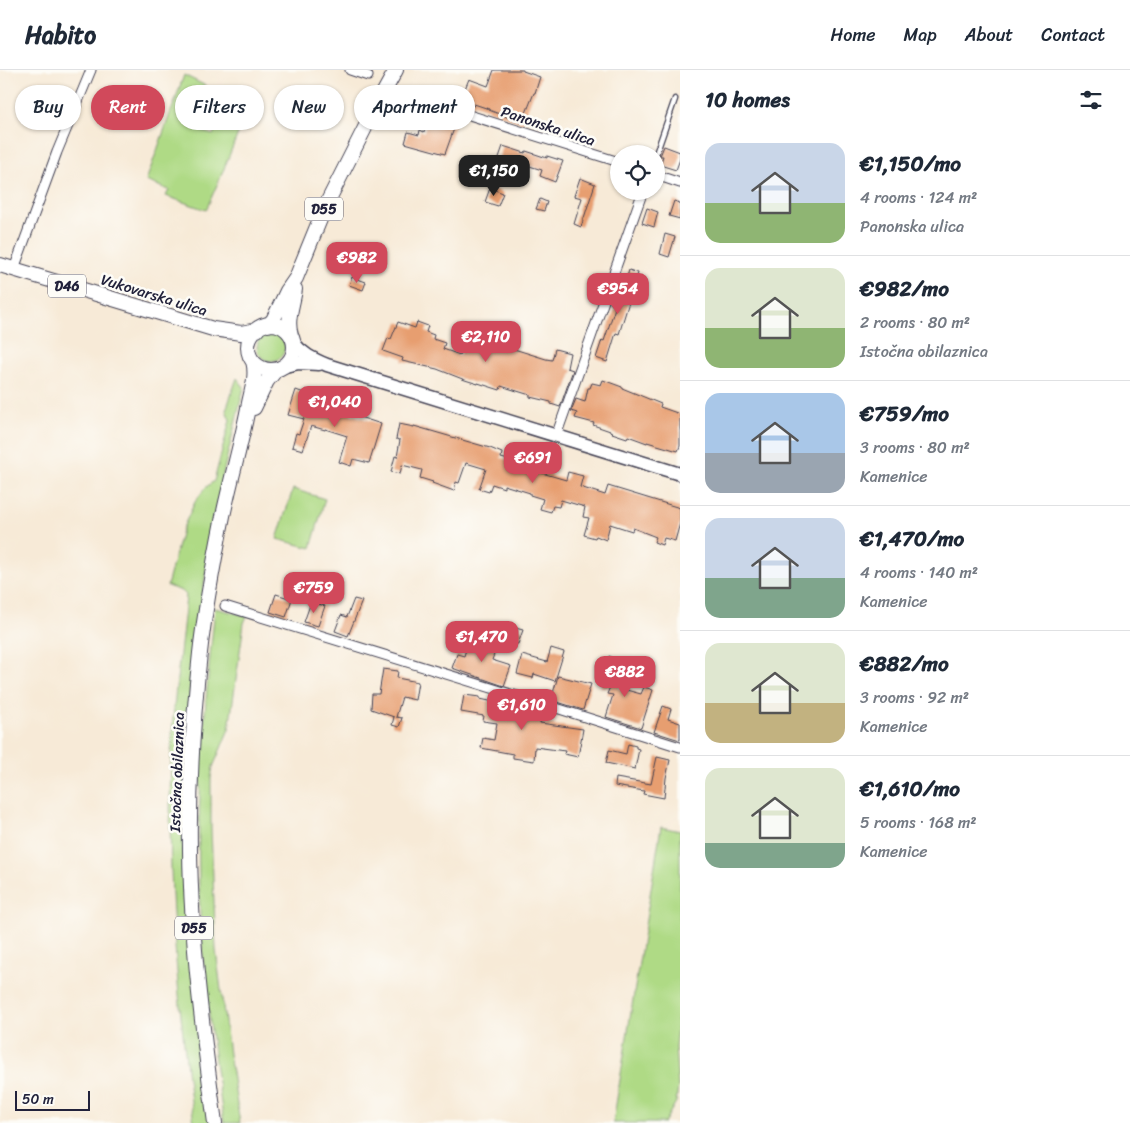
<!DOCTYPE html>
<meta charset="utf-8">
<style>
:root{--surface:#fff;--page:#f2f2f3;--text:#1f2937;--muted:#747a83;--line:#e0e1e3;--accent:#d1495b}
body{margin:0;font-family:Sriracha,sans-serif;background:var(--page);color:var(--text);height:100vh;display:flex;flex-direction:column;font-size:19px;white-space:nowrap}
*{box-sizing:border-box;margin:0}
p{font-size:16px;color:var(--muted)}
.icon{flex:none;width:28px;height:28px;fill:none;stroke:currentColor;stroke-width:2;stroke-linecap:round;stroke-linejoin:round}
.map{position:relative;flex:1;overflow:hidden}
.details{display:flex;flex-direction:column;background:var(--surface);width:450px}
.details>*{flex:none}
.guide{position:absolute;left:15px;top:15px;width:475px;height:45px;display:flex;gap:10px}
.buttons{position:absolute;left:610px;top:75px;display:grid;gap:10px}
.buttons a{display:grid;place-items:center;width:55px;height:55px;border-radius:50%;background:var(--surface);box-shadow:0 1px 4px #0004;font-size:25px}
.scale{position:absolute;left:15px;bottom:12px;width:75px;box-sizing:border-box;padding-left:5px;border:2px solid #22223b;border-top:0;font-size:14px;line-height:18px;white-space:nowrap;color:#22223b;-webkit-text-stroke:4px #fdfcf7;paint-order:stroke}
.price{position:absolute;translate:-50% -42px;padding:0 11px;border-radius:10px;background:var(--accent);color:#fff;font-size:16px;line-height:32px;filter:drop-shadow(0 1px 2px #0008)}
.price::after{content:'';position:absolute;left:50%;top:30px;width:15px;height:11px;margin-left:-8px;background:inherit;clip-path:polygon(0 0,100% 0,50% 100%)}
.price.active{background:#222;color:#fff}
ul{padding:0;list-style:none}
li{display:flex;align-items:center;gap:15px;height:125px;padding:0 25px}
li+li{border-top:1px solid var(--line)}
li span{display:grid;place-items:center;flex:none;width:140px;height:100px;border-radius:15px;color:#555}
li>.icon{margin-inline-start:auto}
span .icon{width:60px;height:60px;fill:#fffc;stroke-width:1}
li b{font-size:21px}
h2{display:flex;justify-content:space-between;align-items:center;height:60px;padding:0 25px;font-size:21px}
.tag{padding:0 18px;border-radius:22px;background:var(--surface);box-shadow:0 1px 4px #0004;font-size:18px;line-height:45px}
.tag.active{background:var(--accent);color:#fff}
header{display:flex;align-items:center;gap:30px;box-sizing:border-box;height:70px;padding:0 25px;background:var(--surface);border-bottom:1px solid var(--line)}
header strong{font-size:24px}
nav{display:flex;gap:28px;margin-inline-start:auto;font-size:18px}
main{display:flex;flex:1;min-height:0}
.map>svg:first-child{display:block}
.green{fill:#afda85;stroke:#687e60}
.building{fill:#e79e6f}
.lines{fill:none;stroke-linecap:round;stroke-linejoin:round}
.service-casing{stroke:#424052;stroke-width:7}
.minor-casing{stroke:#424052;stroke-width:11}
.secondary-casing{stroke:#424052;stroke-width:15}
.primary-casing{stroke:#424052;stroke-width:16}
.service{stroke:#fff;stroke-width:4.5}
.minor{stroke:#fff;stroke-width:9}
.secondary{stroke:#fff;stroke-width:12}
.primary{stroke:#fff;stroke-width:14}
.labels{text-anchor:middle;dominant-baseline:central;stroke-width:5;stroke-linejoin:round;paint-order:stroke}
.shield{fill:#fdfcf7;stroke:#646373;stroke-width:1}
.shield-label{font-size:14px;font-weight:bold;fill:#22223b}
.street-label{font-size:15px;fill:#22223b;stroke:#fdfcf7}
</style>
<header>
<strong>Habito</strong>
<nav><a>Home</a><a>Map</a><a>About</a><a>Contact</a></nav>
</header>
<main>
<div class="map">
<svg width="680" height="1053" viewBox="0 0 680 1053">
<rect width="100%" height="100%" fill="#fdfcf7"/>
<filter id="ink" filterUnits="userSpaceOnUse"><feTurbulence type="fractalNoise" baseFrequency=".02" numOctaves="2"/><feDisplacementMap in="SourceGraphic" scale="10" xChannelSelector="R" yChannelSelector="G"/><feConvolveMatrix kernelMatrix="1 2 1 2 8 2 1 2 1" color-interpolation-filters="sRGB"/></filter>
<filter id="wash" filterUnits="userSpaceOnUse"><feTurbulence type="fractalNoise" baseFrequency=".0096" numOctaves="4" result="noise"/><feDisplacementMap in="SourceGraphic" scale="20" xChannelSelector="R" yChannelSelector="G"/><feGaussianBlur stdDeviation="1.12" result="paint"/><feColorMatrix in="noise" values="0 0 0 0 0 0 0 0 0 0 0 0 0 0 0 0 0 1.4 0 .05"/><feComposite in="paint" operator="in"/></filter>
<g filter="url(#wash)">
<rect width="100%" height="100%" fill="#f7ead7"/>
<path class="green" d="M184,5L206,16L190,57L213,65L218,53L239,61L223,101L206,140L166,126L169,120L146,111Z
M257 277a14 14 0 1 1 28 0a14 14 0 1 1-28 0Z
M237,308L244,317L223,404L211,466L193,591L187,652V723L210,1053H194C177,932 167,809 171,687C172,632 182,579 186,525L182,521L167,516L182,460L187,449L195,432L205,418L214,411L230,350L226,340Z
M293,419L325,429L311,478L277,469Z
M215,538L247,546L244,553L229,659L213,697L211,708V759L216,880L229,984L240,1053H224C212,974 201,895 199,815C197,722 205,630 215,538Z
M661,757L680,761V943L678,948L675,977L678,1017L676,1032L664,1053H613Z"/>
<g id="blocks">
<path class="building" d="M494,0H523V1L540,7L535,23H534L522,53L489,40V39L474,34V36L460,31L469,9L488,16Z
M436,47L456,53L445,84L405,73L408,62L419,65L420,60L424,62L427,51L434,54Z
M503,76L525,83L526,81L547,88V86L563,91L555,112L540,106L542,100L514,91L510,104L495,99Z
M664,76L680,82V89L676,100L660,95L663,86H660Z
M580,108L595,114L581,157L574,154L582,128L574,126Z
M490,118L503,123L498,136L485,132Z
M540,129L547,132L544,141L536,139Z
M674,131L680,133V149L669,146Z
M647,138L658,142L654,157L642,153Z
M665,164L675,167L669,187L660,184Z
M629,200L638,203L619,264L616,263L607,292L596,288L602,270L604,271L616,235L611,234L615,220L618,221L621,213L625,214Z
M352,207L366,212L363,220L349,215Z
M398,252L415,258L417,252L428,256L426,262L434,265L433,269L445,273L443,279L460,285L464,273L482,279L484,274L494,277L499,261L509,264L508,267L517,271L514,279L546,289L552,290L555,279L570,283L567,298L573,300L560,337L551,334V332L530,327V325L501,316L500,320L478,313V314L465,310L437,299L402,291L403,288L383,281L388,268L391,269Z
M603,310L622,317V318L661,334L660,337L680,344V376L678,381L647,372V373L628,366L627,368L612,363L613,362L593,355L594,353L575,348L577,343L571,341L576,329L585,332L588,318H590L592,313L601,315Z
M296,320L304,323L303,326L333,336L332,338L381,354L369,393L353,389L351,396L339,392L347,366L325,359V360L311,356L303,380L292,377L296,363L299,364L304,349L288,345Z
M399,354L414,357V356L490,378L502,383L501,388L528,395L529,391L545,395L542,403L566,410L568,402L583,406L580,417L605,425L608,416L680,438V453L675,471L664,468L662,475L654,472L656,467L633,458L632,461L610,454L606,470L596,466L595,468L584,465L589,448L583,447L585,437L561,430L559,437L553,436L551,442L540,439L543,429L530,425V423L504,415V418L492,414L489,422L479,419L486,399L466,393L459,413L456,412L454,421L432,413L433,412L420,408L422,400L402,395L400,404L391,402L395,386L397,387L400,370L396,369Z
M276,524L292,529L286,547L270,542Z
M354,529L362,531L348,566L335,561L341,545L347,547Z
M311,532L325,536L318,556L304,552Z
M504,555L523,560L518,574L499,569Z
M469,569L496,579L492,590L511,596L504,616L452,598L457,584L464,586Z
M551,578L564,582L555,611L534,604L533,608L517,604L522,585L547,592Z
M609,586L616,589L613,597L624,601L619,618L641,624L644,617L653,620L641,658L606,647L613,625L607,624L610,617H607L606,618L601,617L604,600Z
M383,599L398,601L397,608L418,612L415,630L402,627L396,647L402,648L399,657L392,655L394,647L371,639L372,624H379Z
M558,606L591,614L583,640L551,630Z
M464,625L480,627V629L499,633V636L541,643L540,653L583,659L578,687L564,684L565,681L535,677L534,691L513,688V684L481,678L483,668L494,670L497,653L483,651L484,646L461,642Z
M663,636L671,639L668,649L680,653V670L654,662Z
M628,674L636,676V678L639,679L635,699L606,693L609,680L626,684Z
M657,687L670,690L666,708L664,728L643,724L644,721L615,716L616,708L651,714Z"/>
</g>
</g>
<g filter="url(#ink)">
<use href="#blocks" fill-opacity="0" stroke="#424052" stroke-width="1"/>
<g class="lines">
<defs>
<path id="service" d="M656,84L675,29"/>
<path id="minor" d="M350,0L368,6
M412,27L619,92
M656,105L680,113
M14,199L57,82L91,0
M556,366L643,121
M225,536L553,637L680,677"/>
<path id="secondary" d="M293,272C302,284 313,289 327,295L680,404
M285,296L299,293L319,294"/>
<path id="primary" d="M0,195L213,259L241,263L257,260
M248 277a23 23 0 1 1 46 0a23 23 0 1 1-46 0Z
M268,255L273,250L287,221L296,208L325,137L374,40L396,0
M291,265C286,250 293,235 295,219
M254,338L267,311L276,300
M215,1053C203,963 191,871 190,780C189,714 193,648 200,583C205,537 214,491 223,446C231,408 242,371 249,333C252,318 257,306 253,291"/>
</defs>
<use href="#service" class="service-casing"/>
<use href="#minor" class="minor-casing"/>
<use href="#secondary" class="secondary-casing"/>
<use href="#primary" class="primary-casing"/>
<use href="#service" class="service"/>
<use href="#minor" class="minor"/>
<use href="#secondary" class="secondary"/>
<use href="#primary" class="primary"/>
</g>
</g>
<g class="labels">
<g class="shield">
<rect x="305" y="127.5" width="38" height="23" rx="4"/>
<rect x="48" y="204.5" width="38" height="23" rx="4"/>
<rect x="175" y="846.5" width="38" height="23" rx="4"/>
</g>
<g class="shield-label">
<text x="324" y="139">D55</text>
<text x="67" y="216">D46</text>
<text x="194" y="858">D55</text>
</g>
<g class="street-label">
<text transform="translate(548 56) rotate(18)">Panonska ulica</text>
<text transform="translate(154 225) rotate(17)">Vukovarska ulica</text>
<text transform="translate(177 702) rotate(-88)">Istočna obilaznica</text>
</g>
</g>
</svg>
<div class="buttons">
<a><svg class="icon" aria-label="locate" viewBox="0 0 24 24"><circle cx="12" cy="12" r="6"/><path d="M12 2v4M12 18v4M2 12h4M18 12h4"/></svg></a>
</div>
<div class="scale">50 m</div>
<b class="price active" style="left:494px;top:127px">€1,150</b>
<b class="price" style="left:357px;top:214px">€982</b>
<b class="price" style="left:618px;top:245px">€954</b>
<b class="price" style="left:486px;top:293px">€2,110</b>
<b class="price" style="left:335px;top:358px">€1,040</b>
<b class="price" style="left:533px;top:414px">€691</b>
<b class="price" style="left:314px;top:544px">€759</b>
<b class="price" style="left:482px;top:593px">€1,470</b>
<b class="price" style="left:625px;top:628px">€882</b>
<b class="price" style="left:522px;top:661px">€1,610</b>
<div class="guide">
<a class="tag">Buy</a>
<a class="tag active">Rent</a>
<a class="tag">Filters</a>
<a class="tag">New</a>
<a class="tag">Apartment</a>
</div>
</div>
<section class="details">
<h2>10 homes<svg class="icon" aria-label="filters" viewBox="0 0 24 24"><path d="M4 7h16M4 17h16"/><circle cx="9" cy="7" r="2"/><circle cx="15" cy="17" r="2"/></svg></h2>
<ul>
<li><span style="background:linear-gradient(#c9d6e8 60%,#8fb573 0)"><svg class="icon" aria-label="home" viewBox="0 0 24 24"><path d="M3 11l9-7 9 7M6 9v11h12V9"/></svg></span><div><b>€1,150/mo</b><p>4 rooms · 124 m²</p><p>Panonska ulica</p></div></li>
<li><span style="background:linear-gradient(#dfe7d0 60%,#8fb573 0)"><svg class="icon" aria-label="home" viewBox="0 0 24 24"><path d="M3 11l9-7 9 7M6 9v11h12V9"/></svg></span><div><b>€982/mo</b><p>2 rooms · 80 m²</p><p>Istočna obilaznica</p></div></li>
<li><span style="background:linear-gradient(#a9c7e8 60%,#9aa5b1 0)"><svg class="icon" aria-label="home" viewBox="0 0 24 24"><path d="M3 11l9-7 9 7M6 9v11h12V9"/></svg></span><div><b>€759/mo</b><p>3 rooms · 80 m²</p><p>Kamenice</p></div></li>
<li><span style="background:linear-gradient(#c9d6e8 60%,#7fa58c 0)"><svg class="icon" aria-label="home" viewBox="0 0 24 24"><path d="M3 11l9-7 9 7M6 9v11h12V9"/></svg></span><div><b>€1,470/mo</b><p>4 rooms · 140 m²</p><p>Kamenice</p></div></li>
<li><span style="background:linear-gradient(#dfe7d0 60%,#c2b280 0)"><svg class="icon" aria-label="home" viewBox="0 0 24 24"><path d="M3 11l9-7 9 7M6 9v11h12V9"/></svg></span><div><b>€882/mo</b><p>3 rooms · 92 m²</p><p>Kamenice</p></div></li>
<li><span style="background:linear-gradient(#dfe7d0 75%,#7fa58c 0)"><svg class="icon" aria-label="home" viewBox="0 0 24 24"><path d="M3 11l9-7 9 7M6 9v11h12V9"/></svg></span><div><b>€1,610/mo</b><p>5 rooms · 168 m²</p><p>Kamenice</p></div></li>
</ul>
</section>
</main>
